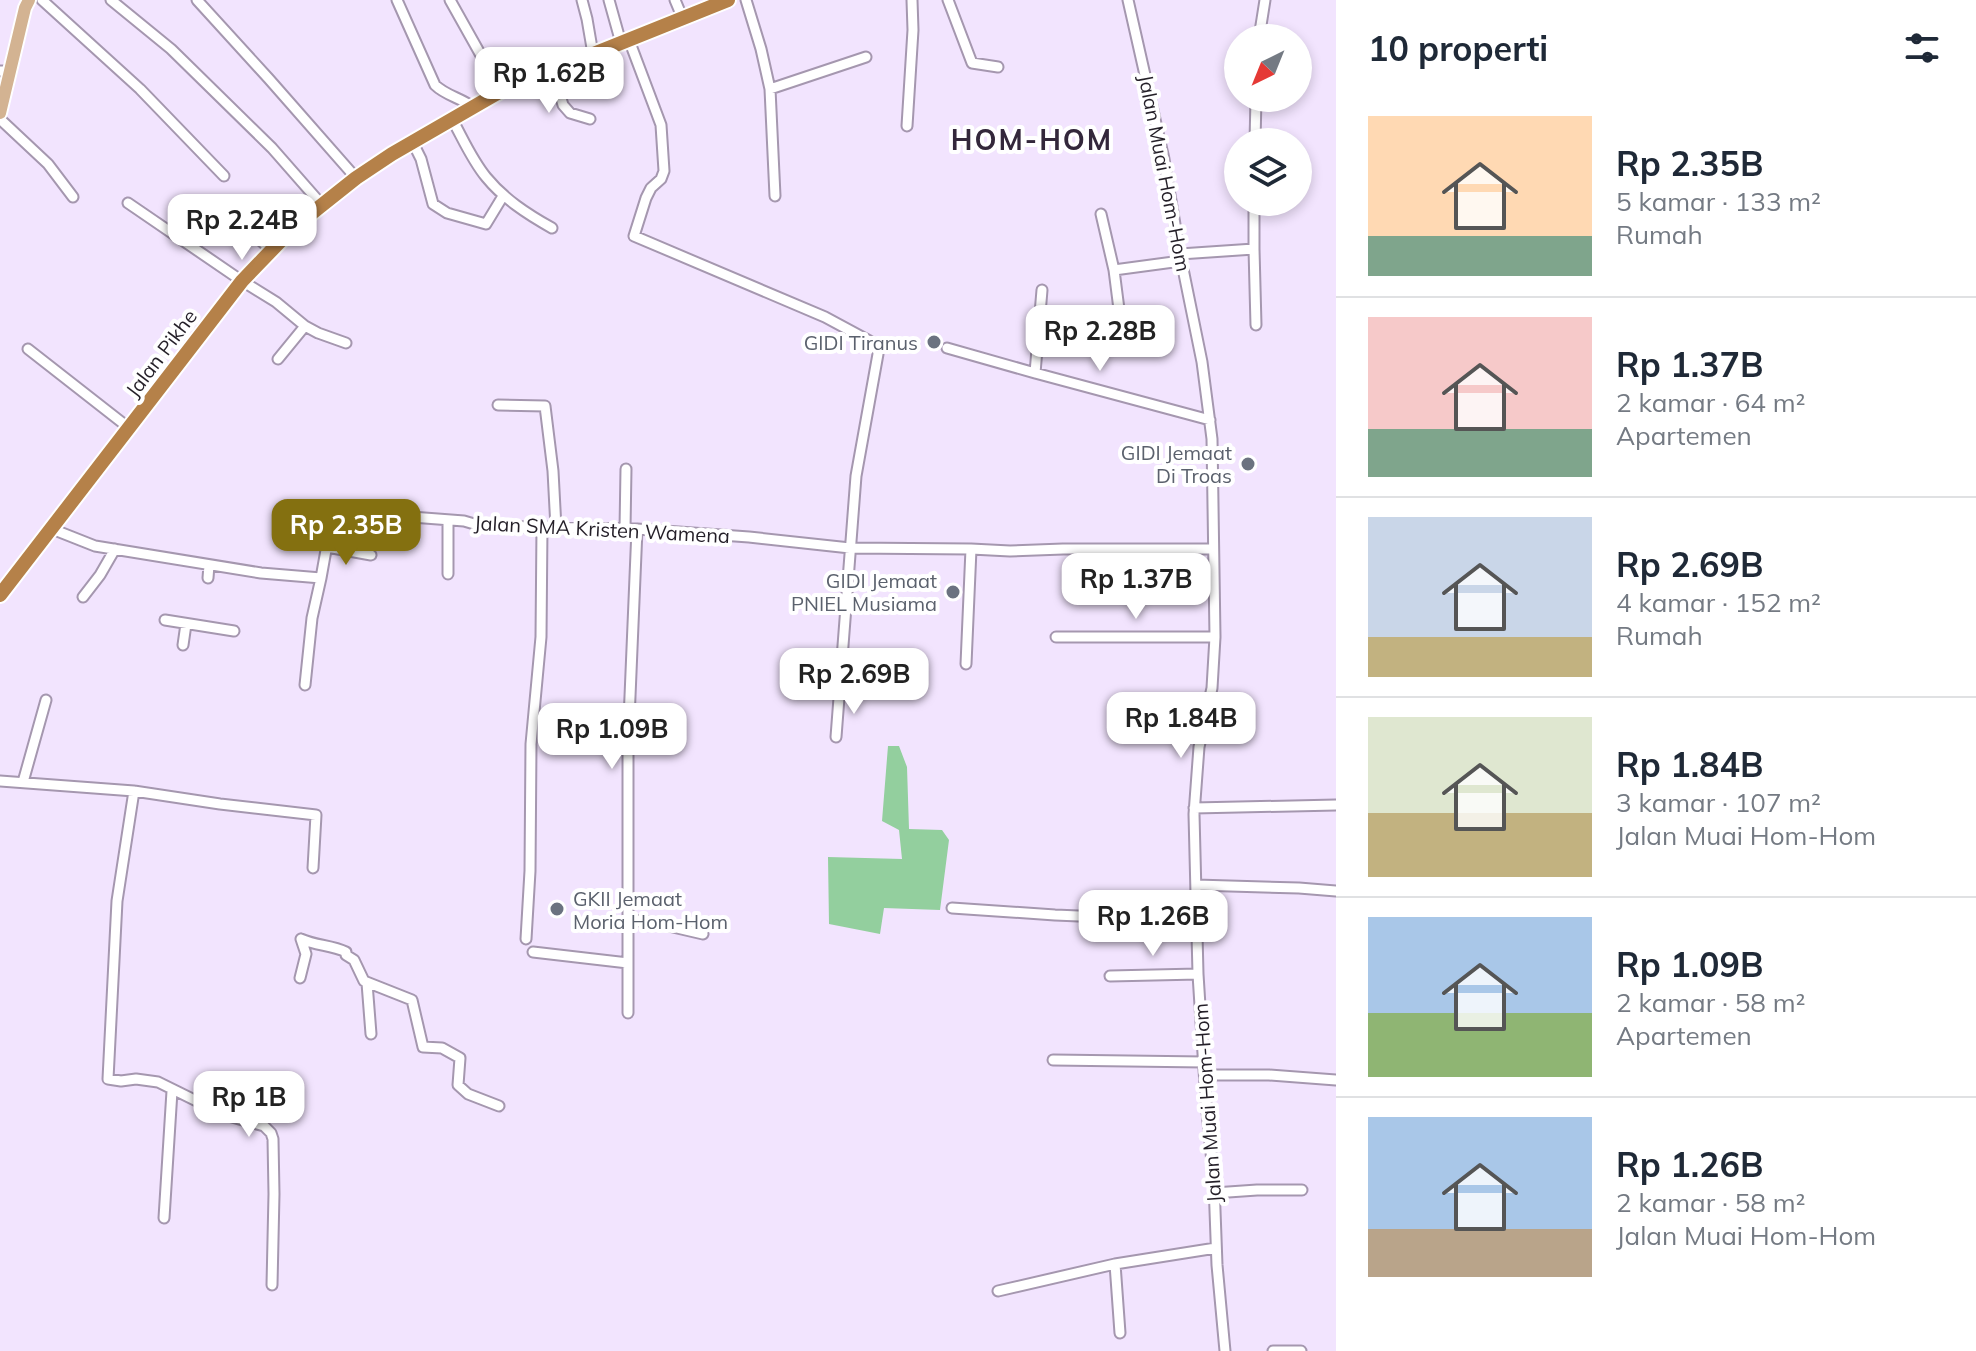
<!DOCTYPE html>
<html lang="id">
<meta charset="utf-8">
<style>
:root{--surface:#fff;--page:#f6f6f7;--text:#1f2937;--muted:#747a83;--line:#e0e1e3;--accent:#847010}
body{margin:0;font-family:Mulish,sans-serif;background:var(--page);color:var(--text);height:100vh;display:flex;flex-direction:column;font-size:30px;white-space:nowrap}
*{box-sizing:border-box;margin:0}
p{font-size:26px;color:var(--muted)}
.icon{flex:none;width:44px;height:44px;fill:none;stroke:currentColor;stroke-width:2;stroke-linecap:round;stroke-linejoin:round}
.map{position:relative;flex:1;overflow:hidden}
.side{display:flex;flex-direction:column;background:var(--surface);width:640px}
.side>*{flex:none}
.needle{width:52px;rotate:223deg}
.tools{position:absolute;left:1224px;top:24px;display:grid;gap:16px}
.tools a{display:grid;place-items:center;width:88px;height:88px;border-radius:50%;background:var(--surface);box-shadow:0 4px 12px #0003;font-size:40px}
.price{position:absolute;translate:-50% -68px;padding:0 18px;border-radius:16px;background:#fff;color:#222;font-size:26px;line-height:52px;filter:drop-shadow(0 2px 4px #0008)}
.price::after{content:'';position:absolute;left:50%;top:48px;width:24px;height:18px;margin-left:-12px;background:inherit;clip-path:polygon(0 0,100% 0,50% 100%)}
.price.selected{background:var(--accent);color:#fff}
ul{padding:0;list-style:none}
li{display:flex;align-items:center;gap:24px;height:200px;padding:0 32px}
li+li{border-top:2px solid var(--line)}
li span{display:grid;place-items:center;flex:none;width:224px;height:160px;border-radius:0px;color:#555}
li>.icon{margin-inline-start:auto}
span .icon{width:96px;height:96px;fill:#fffc;stroke-width:1}
li b{font-size:34px}
h2{display:flex;justify-content:space-between;align-items:center;height:96px;padding:0 32px;font-size:34px}
main{display:flex;flex:1;min-height:0}
.map>svg:first-child{display:block}
.green{fill:#93cf9e}
.lines{fill:none;stroke-linecap:round;stroke-linejoin:round}
.minor-casing{stroke:#a597af;stroke-width:13}
.major-casing{stroke:#fff;stroke-width:16}
.highway-casing{stroke:#fff;stroke-width:18}
.minor{stroke:#fff;stroke-width:9}
.major{stroke:#d3b392;stroke-width:12}
.highway{stroke:#b58149;stroke-width:14}
.worship-dot{fill:#6b7280;stroke:#fff;stroke-width:3}
.labels{text-anchor:middle;dominant-baseline:central;stroke-width:8;stroke-linejoin:round;paint-order:stroke}
.street-label{font-size:20px;fill:#241f28;stroke:#fff}
.worship-label{font-size:20px;fill:#5b616d;stroke:#fff;text-anchor:end}
.district-label{font-size:28px;font-weight:bold;letter-spacing:2px;fill:#33273b;stroke:#fff}
</style>
<main>
<div class="map">
<svg width="1336" height="1351" viewBox="0 0 1336 1351">
<rect width="100%" height="100%" fill="#f2e4fe"/>
<path class="green" d="M888,746H899L907,767L909,829L942,830L949,840L940,910L884,908L880,934L829,924L828,857L902,859L899,830L882,821Z"/>
<g class="lines">
<defs>
<path id="minor" d="M42,0L140,89L224,176
M111,0L171,49L272,148L322,205
M197,0L269,79L356,178
M397,0L435,85C446,96 462,98 474,108
M450,0L501,91
M582,0L587,19L593,54
M609,0L621,43
M675,0L683,19
M746,0L761,49L770,89L775,196
M948,0L972,63L998,67
M1128,0L1164,159L1180,254L1202,362L1212,439L1215,637L1212,688L1199,747L1194,814L1198,974L1206,1101L1214,1183L1217,1265L1225,1351
M1259,38L1265,0
M629,40L661,125L664,171L661,179L651,188L646,198L634,236L825,317L877,345L878,354L856,476L836,737
M553,70L563,105L570,113L590,119
M0,71H4
M770,89L866,57
M0,119L48,164L73,197
M453,121C463,139 472,160 486,177C504,199 527,214 552,228
M907,126L913,30L912,0
M1255,142L1256,98
M413,143L421,159L433,204L447,213L486,224L503,196
M128,203L242,281L276,302L305,326L318,333L346,343
M223,206L271,250
M1101,214L1114,270L1121,325
M1254,249L1256,325
M1180,254L1254,249V202
M1114,270L1181,261
M1042,290L1035,373L1210,420
M947,348L1035,373
M28,349L129,428
M278,359L305,326
M498,405L545,406L553,471L556,528
M52,529L95,546L261,573L321,578L333,511L464,521L481,526L637,529L749,537L850,548L971,549L1010,551L1063,549H1213
M625,529L626,469
M327,547L371,555
M448,574V520
M208,578L209,565
M83,597L100,575L115,549
M165,620L234,631
M1056,637H1215
M183,645L186,624
M966,664L971,549
M305,685L312,618L321,578
M0,781L134,791L220,804L316,815L313,868
M23,782L46,700
M134,791L117,901L108,1079L121,1081L136,1079L158,1082L225,1115L264,1126L271,1133L273,1139L274,1194L272,1285
M1194,808L1336,805
M1196,885L1299,888L1336,891
M952,908L1055,915L1197,921
M628,919L660,924L703,934
M301,939C317,946 331,945 346,952V955L354,960L364,981L412,1000L423,1047L442,1048L460,1058L458,1085L468,1094L499,1106
M526,939L530,871L531,744L541,637L542,527
M533,952L628,963
M1110,976L1198,974
M300,978L306,954L301,939
M367,983L371,1034
M628,1013V744L637,529
M1053,1060L1204,1062
M1205,1075H1269L1336,1080
M1214,1193L1257,1190H1302
M164,1218L172,1091
M1115,1264L1120,1333
M998,1291L1115,1264L1216,1248
M1273,1351H1301"/>
<path id="major" d="M0,113L25,8L29,0"/>
<path id="highway" d="M0,595L242,281L292,229L322,205L356,178L392,154L501,91L728,0"/>
</defs>
<use href="#minor" class="minor-casing"/>
<use href="#major" class="major-casing"/>
<use href="#highway" class="highway-casing"/>
<use href="#minor" class="minor"/>
<use href="#major" class="major"/>
<use href="#highway" class="highway"/>
</g>
<g class="worship-dot">
<circle cx="934" cy="342" r="8"/>
<circle cx="1248" cy="464" r="8"/>
<circle cx="953" cy="592" r="8"/>
<circle cx="557" cy="909" r="8"/>
</g>
<g class="labels">
<g class="street-label">
<text transform="translate(1165 173) rotate(79)">Jalan Muai Hom-Hom</text>
<text transform="translate(161 353) rotate(-53)">Jalan Pikhe</text>
<text transform="translate(602 529) rotate(3)">Jalan SMA Kristen Wamena</text>
<text transform="translate(1207 1103) rotate(-94)">Jalan Muai Hom-Hom</text>
</g>
<g class="worship-label">
<text x="918" y="342">GIDI Tiranus</text>
<text x="1232" y="452">GIDI Jemaat<tspan x="1232" dy="23">Di Troas</tspan></text>
<text x="937" y="580">GIDI Jemaat<tspan x="937" dy="23">PNIEL Musiama</tspan></text>
<text x="573" y="898" text-anchor="start">GKII Jemaat<tspan x="573" dy="23">Moria Hom-Hom</tspan></text>
</g>
<g class="district-label">
<text x="1032" y="139">HOM-HOM</text>
</g>
</g>
</svg>
<div class="tools">
<a><svg class="needle" viewBox="-14 -14 28 28"><path d="M0-13l5 13h-10z" fill="#e53935"/><path d="M0 13l5-13h-10z" fill="#747a83"/></svg></a>
<a><svg class="icon" aria-label="layers" viewBox="0 0 24 24"><path d="M12 4l9 5-9 5-9-5zM3 14l9 5 9-5"/></svg></a>
</div>
<b class="price" style="left:549px;top:115px">Rp 1.62B</b>
<b class="price" style="left:242px;top:262px">Rp 2.24B</b>
<b class="price" style="left:1100px;top:373px">Rp 2.28B</b>
<b class="price selected" style="left:346px;top:567px">Rp 2.35B</b>
<b class="price" style="left:1136px;top:621px">Rp 1.37B</b>
<b class="price" style="left:854px;top:716px">Rp 2.69B</b>
<b class="price" style="left:1181px;top:760px">Rp 1.84B</b>
<b class="price" style="left:612px;top:771px">Rp 1.09B</b>
<b class="price" style="left:1153px;top:958px">Rp 1.26B</b>
<b class="price" style="left:249px;top:1139px">Rp 1B</b>
</div>
<section class="side">
<h2>10 properti<svg class="icon" aria-label="filters" viewBox="0 0 24 24"><path d="M4 7h16M4 17h16"/><circle cx="9" cy="7" r="2"/><circle cx="15" cy="17" r="2"/></svg></h2>
<ul>
<li><span style="background:linear-gradient(#ffd9b3 75%,#7fa58c 0)"><svg class="icon" aria-label="home" viewBox="0 0 24 24"><path d="M3 11l9-7 9 7M6 9v11h12V9"/></svg></span><div><b>Rp 2.35B</b><p>5 kamar · 133 m²</p><p>Rumah</p></div></li>
<li><span style="background:linear-gradient(#f6c9c9 70%,#7fa58c 0)"><svg class="icon" aria-label="home" viewBox="0 0 24 24"><path d="M3 11l9-7 9 7M6 9v11h12V9"/></svg></span><div><b>Rp 1.37B</b><p>2 kamar · 64 m²</p><p>Apartemen</p></div></li>
<li><span style="background:linear-gradient(#c9d6e8 75%,#c2b280 0)"><svg class="icon" aria-label="home" viewBox="0 0 24 24"><path d="M3 11l9-7 9 7M6 9v11h12V9"/></svg></span><div><b>Rp 2.69B</b><p>4 kamar · 152 m²</p><p>Rumah</p></div></li>
<li><span style="background:linear-gradient(#dfe7d0 60%,#c2b280 0)"><svg class="icon" aria-label="home" viewBox="0 0 24 24"><path d="M3 11l9-7 9 7M6 9v11h12V9"/></svg></span><div><b>Rp 1.84B</b><p>3 kamar · 107 m²</p><p>Jalan Muai Hom-Hom</p></div></li>
<li><span style="background:linear-gradient(#a9c7e8 60%,#8fb573 0)"><svg class="icon" aria-label="home" viewBox="0 0 24 24"><path d="M3 11l9-7 9 7M6 9v11h12V9"/></svg></span><div><b>Rp 1.09B</b><p>2 kamar · 58 m²</p><p>Apartemen</p></div></li>
<li><span style="background:linear-gradient(#a9c7e8 70%,#b9a48a 0)"><svg class="icon" aria-label="home" viewBox="0 0 24 24"><path d="M3 11l9-7 9 7M6 9v11h12V9"/></svg></span><div><b>Rp 1.26B</b><p>2 kamar · 58 m²</p><p>Jalan Muai Hom-Hom</p></div></li>
</ul>
</section>
</main>
